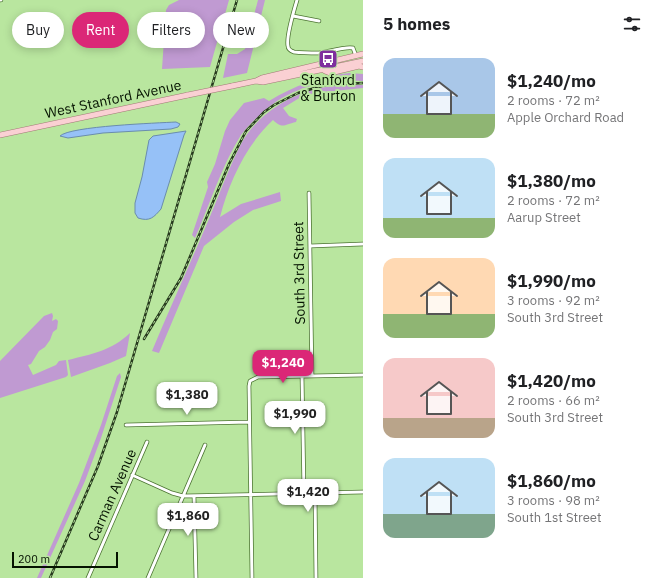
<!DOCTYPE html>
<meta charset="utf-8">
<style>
:root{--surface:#fff;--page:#f2f2f2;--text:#202124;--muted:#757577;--accent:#db2777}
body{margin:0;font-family:"IBM Plex Sans",sans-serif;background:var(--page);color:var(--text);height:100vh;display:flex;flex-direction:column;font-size:15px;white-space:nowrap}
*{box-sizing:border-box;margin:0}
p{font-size:13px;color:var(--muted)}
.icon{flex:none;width:22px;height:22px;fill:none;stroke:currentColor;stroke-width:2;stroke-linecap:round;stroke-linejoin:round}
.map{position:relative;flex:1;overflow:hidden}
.side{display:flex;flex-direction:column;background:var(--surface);width:300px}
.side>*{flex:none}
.guide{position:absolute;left:12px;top:12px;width:291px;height:36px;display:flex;gap:8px}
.scale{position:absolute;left:12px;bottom:10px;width:106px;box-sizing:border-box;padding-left:4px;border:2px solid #051300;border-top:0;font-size:11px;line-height:14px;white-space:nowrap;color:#051300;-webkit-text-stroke:3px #b9e69f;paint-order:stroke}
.price{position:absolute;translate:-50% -34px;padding:0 9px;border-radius:8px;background:#fff;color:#222;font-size:13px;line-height:26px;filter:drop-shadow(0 1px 2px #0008)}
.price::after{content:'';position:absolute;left:50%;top:24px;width:12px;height:9px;margin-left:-6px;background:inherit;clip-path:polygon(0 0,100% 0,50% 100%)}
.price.current{background:var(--accent);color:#fff}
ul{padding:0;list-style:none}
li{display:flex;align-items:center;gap:12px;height:100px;padding:0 20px}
li span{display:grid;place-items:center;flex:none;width:112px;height:80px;border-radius:12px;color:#555}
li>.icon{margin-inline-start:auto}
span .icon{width:48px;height:48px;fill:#fffc;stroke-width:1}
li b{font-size:17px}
h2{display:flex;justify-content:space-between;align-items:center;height:48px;padding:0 20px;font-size:17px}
.tag{padding:0 14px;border-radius:18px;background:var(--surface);box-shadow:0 2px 10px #0003;font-size:14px;line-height:36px}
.tag.current{background:var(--accent);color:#fff}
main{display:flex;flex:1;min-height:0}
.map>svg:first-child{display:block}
.green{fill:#c09ad2}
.water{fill:#96c1f7;stroke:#6a8dad}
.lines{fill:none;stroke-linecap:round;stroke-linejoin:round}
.street-casing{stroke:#4c7432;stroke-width:4.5}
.primary-casing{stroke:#a27a76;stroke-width:6}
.street{stroke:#fff;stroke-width:3}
.primary{stroke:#fad0d3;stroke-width:5}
.rail-casing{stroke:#26391d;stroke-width:2.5}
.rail{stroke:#b9e69f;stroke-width:1;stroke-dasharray:3;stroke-linecap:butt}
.primary-bridge-casing{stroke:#a27a76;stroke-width:6;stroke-linecap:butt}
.primary-bridge{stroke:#fad0d3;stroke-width:5}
.labels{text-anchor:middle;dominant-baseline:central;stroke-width:4;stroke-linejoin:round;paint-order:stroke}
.poi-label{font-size:14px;fill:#051300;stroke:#b9e69f}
.street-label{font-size:14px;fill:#051300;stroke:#b9e69f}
</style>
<main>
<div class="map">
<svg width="363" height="578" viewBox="0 0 363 578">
<rect width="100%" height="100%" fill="#b9e69f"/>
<path class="green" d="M179,0H229L210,67L162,69L166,10L169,5Z
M258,0H265L247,73L223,78L228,54H237L245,49Z
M349,73L363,74V81C325,79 290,87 262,113C254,120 247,127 241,135C221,167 210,204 195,238L192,235L208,187L207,182L215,164L225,131L230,120L244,103L264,98L269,101C294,86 320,76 349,73Z
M363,85V88L315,93L301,97L283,108L289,116L297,119L296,122C284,125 282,129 273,120C246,145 229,182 220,217L241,204L280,192L281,201L253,210L234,222L204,246L159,353L152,351C171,305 192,260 211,214C221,191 229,167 241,144C256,116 289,94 321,88C334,85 349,85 363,85Z
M52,313L53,316L52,321L56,319L58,321L57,329L53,332L50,340L45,347L39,351L31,364L28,365L33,375L56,365L59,361L66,360L68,375L66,377L0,398V361L44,316Z
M130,333L126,356L110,363L71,377L68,360C92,354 111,351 130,333Z
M120,373L121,377L101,438L85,481L41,578H37L79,483L101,425L117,376Z"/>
<path class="water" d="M176,122L180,124L178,127L171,129L103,133L68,138L60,136C70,126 158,123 176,122Z
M186,131L184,135L161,209C154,217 150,222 138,218L135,213V203L142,177L149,140L153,136Z"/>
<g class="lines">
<defs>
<path id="street" d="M0,0H1
M297,0C294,10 286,37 288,46C288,49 291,51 294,52C303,53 311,53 319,53C328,52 346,46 353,48L356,56
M293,16L319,21
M309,193L312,376
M310,246L363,244
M302,376L304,493
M126,425L249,422
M132,475L172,493L183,496L363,492
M315,493L316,578
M194,496L196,578
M88,578L147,442
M148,578L205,445
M252,578L249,386L250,381L258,377L363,375"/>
<path id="primary" d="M325,71L330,73L359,66L363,67
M256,81L263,82L363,61
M232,86L256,81L262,78L363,54
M0,135L188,95"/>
</defs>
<use href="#street" class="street-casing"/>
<use href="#primary" class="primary-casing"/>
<use href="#street" class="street"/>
<use href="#primary" class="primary"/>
<defs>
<path id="rail" d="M144,339L181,278L229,164L246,131L264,112L274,105L298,93L325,85L363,83
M50,578L98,466L117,412L237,0"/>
</defs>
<use href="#rail" class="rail-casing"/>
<use href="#rail" class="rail"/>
<defs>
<path id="primary-bridge" d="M188,95L232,86"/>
</defs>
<use href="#primary-bridge" class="primary-bridge-casing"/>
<use href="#primary-bridge" class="primary-bridge"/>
</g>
<defs>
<symbol id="bus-square" viewBox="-11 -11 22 22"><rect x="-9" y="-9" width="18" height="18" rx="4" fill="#7f2e9e" stroke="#b9e69f"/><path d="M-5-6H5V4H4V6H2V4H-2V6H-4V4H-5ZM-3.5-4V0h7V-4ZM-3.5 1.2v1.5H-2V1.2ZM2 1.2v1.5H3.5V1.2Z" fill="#fff"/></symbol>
</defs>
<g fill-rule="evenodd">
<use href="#bus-square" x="317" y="48" width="22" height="22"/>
</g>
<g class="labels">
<g class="poi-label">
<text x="328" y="80">Stanford<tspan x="328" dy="16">&amp; Burton</tspan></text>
</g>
<g class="street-label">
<text transform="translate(113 99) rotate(-12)">West Stanford Avenue</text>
<text transform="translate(299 273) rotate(-91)">South 3rd Street</text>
<text transform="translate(112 495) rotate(-66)">Carman Avenue</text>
</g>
</g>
</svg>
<div class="scale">200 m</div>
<b class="price current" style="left:283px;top:384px">$1,240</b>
<b class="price" style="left:187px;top:416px">$1,380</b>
<b class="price" style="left:295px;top:435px">$1,990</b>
<b class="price" style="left:308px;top:513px">$1,420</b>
<b class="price" style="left:188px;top:537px">$1,860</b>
<div class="guide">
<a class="tag">Buy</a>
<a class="tag current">Rent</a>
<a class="tag">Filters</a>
<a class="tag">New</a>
</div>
</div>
<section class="side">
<h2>5 homes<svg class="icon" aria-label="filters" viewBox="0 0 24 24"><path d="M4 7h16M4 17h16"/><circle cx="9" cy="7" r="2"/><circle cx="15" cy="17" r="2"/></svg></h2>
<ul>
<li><span style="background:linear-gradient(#a9c7e8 70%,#8fb573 0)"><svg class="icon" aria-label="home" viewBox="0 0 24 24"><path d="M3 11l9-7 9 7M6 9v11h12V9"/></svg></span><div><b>$1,240/mo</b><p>2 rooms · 72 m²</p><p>Apple Orchard Road</p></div></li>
<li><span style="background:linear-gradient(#bfe0f5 75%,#8fb573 0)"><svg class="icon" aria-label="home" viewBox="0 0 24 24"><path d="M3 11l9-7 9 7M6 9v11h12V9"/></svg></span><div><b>$1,380/mo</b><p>2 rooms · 72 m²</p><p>Aarup Street</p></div></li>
<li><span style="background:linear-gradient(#ffd9b3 70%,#8fb573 0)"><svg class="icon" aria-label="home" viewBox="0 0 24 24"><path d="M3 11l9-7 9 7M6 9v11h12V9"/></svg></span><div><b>$1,990/mo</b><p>3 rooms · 92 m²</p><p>South 3rd Street</p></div></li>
<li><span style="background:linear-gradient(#f6c9c9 75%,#b9a48a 0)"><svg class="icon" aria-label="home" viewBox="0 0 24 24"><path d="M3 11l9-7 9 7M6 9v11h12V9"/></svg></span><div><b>$1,420/mo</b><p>2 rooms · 66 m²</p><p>South 3rd Street</p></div></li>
<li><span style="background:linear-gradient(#bfe0f5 70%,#7fa58c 0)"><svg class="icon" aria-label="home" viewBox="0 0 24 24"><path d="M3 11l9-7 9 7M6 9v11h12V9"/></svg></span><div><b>$1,860/mo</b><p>3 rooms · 98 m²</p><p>South 1st Street</p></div></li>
</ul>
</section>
</main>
